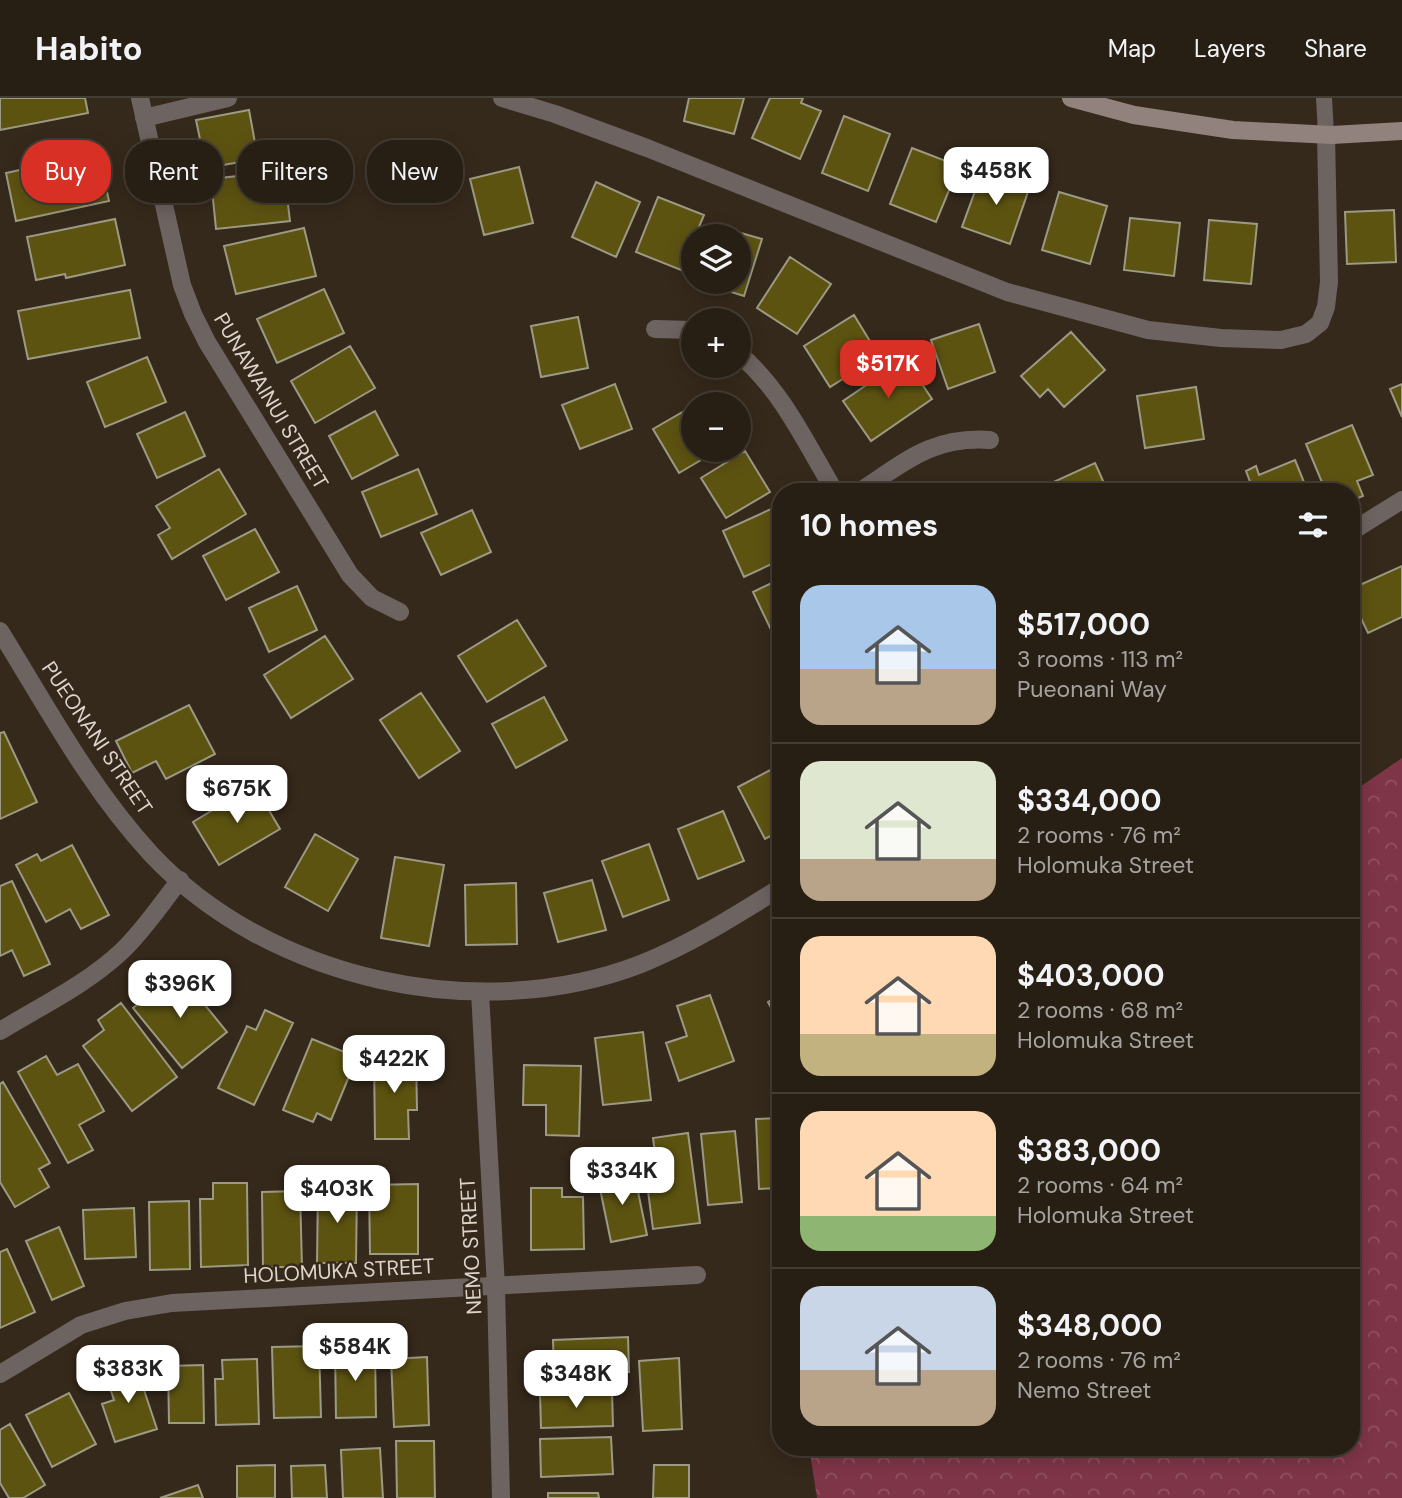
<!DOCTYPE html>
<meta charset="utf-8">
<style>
:root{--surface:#281f14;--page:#30271d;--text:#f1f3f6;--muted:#a5a2a0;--line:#443d34;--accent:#d93025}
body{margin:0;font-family:"DM Sans",sans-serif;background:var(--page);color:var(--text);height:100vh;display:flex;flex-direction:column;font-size:26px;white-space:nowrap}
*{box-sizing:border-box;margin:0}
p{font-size:23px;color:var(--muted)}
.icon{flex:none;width:38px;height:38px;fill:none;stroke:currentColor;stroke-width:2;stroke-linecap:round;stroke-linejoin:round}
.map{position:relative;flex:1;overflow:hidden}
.drawer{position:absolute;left:772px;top:385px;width:588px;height:973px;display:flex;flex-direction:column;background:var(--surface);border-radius:28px;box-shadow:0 4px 18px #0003,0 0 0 2px var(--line)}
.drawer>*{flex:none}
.banner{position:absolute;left:21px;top:42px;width:646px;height:63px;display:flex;gap:14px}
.fabs{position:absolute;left:681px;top:126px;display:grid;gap:14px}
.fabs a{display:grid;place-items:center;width:70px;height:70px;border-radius:50%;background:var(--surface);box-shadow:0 4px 18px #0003,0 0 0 2px var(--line);font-size:35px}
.price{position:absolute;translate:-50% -60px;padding:0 16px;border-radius:14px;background:#fff;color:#222;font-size:23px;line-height:46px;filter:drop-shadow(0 2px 4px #0008)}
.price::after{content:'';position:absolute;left:50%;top:42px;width:21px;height:16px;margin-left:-10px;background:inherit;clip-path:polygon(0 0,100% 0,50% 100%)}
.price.on{background:var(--accent);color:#fff}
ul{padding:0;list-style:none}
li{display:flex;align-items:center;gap:21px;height:175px;padding:0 28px}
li+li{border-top:2px solid var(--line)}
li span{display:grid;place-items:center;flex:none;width:196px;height:140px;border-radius:21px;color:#555}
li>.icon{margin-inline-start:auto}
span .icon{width:84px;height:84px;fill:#fffc;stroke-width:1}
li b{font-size:30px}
h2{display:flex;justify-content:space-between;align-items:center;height:84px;padding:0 28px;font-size:30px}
.pill{padding:0 24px;border-radius:28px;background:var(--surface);box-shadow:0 4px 18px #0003,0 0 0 2px var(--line);font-size:24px;line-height:63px}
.pill.on{background:var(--accent);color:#fff}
header{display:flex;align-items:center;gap:42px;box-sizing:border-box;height:98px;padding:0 35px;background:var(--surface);border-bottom:2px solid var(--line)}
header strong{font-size:33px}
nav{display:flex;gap:38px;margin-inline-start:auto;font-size:24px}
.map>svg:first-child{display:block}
.forest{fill:url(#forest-crowns)}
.building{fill:#5d5311;stroke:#9c9984;stroke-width:2}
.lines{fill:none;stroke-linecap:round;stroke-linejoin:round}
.lane{stroke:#6d6360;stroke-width:16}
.street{stroke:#6d6360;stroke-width:18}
.secondary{stroke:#92827d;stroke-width:18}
.labels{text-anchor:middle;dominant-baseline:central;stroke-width:5;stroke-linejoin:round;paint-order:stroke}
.street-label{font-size:21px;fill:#ddd4cc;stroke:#35291b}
</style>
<header>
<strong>Habito</strong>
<nav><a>Map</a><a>Layers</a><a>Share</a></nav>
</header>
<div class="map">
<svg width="1402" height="1400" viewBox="0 0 1402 1400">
<defs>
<pattern id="forest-crowns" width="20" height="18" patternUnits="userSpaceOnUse" patternTransform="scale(1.75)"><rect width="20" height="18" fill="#7e3547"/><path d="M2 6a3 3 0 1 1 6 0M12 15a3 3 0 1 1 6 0" fill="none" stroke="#905160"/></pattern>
</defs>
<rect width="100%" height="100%" fill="#35291b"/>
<path class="forest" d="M1402,660V1400H817L809,1349H1351V695Z"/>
<path class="building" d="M0,0H85L88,15L0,32Z
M689,0H744L734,36L684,23Z
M770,0H803L801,5L821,13L800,61L752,40Z
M249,12L258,61L206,70L196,22Z
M844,18L890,36L868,93L822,75Z
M912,50L959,68L936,124L890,106Z
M89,57L93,73L102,71L109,103L16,123L6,75Z
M519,69L533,125L484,137L470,81Z
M983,71L1030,88L1010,146L962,129Z
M284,73L290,123L216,131L211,81Z
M596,84L640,104L616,159L572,139Z
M1059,94L1107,108L1090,166L1042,152Z
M658,99L704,117L681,172L636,154Z
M1394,112L1396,164L1347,166L1345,114Z
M1130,120L1180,125L1174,178L1124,172Z
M115,121L125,167L66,180L65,176L36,182L27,139Z
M1209,122L1257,126L1251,186L1204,182Z
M716,128L762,141L744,198L699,184H738V138H713Z
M304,130L316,178L236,196L224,148Z
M790,159L831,186L797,236L757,210Z
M324,191L344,235L277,265L257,221Z
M130,192L140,240L28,261L18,213Z
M854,217L879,258L830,289L804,248Z
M578,219L588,270L541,279L531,228Z
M979,226L995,274L948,291L931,242Z
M1071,234L1105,272L1064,309L1048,291L1040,299L1021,278Z
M350,248L375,290L315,325L291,283Z
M147,259L166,304L105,329L87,284Z
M905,261L932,301L871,343L843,303Z
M615,286L632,331L580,351L562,307Z
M1402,286V319L1390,291Z
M1196,289L1204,341L1145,350L1137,298Z
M711,297L717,306H695Z
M693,308V352H718L679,375L653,331Z
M375,313L398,357L352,381L329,338Z
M185,314L205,358L157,380L137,336Z
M1352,327L1373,377L1357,383L1363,398L1351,403V394H1326L1306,346Z
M745,353L770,394L726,420L701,380Z
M1295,362L1308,394H1254L1246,373L1256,368L1259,377Z
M1095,365L1108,394H1039L1038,391Z
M219,371L246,416L172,461L158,437L170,430L156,408Z
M418,371L437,416L381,439L362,394Z
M780,407V462L744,479L723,433Z
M472,412L491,454L441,477L421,435Z
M255,431L279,474L226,502L203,458Z
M1402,468V519L1368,535L1351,499V491Z
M780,481V533L773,536L753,494Z
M297,488L317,532L269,554L249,510Z
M517,522L546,568L487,604L458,558Z
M325,538L353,581L291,620L264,577Z
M421,595L460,653L419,680L380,622Z
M544,599L567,642L516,670L492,626Z
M189,607L215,656L166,681L156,663L132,675L116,643Z
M4,634L37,704L0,721V635Z
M780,667V733L765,741L738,689Z
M254,687L280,731L219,767L193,724Z
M723,713L744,763L698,781L678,731Z
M315,736L358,761L328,813L285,789Z
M649,746L669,802L623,819L602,763Z
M72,747L109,817L81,831L70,811L46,824L16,767L37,756L41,763Z
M395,759L444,767L429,848L381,840Z
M592,782L606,832L558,844L544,795Z
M12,783L50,866L24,878L12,852L0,858V788Z
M516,785L517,846L466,847L465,787Z
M178,874L227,934L182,970L133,910Z
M710,897L734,963L679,983L666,945L687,938L677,908Z
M780,897V926L768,904Z
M121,905L177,979L132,1013L83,948L104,932L98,922Z
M265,912L293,925L254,1007L218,990L247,928L256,932Z
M643,934L651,1002L603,1007L595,940Z
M312,941L357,959L331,1022L317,1015L313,1024L283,1012Z
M416,957L417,1012H408L409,1041H375L374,958Z
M46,958L57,977L78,966L104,1013L79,1027L93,1052L68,1065L18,974Z
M524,967L581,968L579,1038L546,1037V1007H523Z
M3,984L50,1065L39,1071L49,1089L15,1109L0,1084V986Z
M780,1020V1090L759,1091L756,1021Z
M735,1033L742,1104L708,1107L701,1036Z
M688,1035L700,1125L653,1131L644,1063L656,1062L653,1040Z
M634,1074L647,1137L611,1144L598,1081Z
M213,1085H247L248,1167L201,1169L200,1101H213Z
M418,1086V1156H370L369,1087Z
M318,1089H357L356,1165H317Z
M531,1090H562V1099H583L584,1151L531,1152Z
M300,1093L302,1169H263L262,1094Z
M189,1103L190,1171L150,1172L149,1104Z
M134,1110L136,1159L85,1161L83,1112Z
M59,1129L84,1188L52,1202L26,1143Z
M7,1151L35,1214L0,1230V1154Z
M628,1239L629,1274L554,1276L553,1242Z
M319,1248L321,1319L274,1320L272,1249Z
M335,1250H375L376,1319L336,1320Z
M427,1259L429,1327L394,1329L391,1261Z
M679,1260L682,1331L643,1333L639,1263Z
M257,1261L259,1326L216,1327L215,1281H223L222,1262Z
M135,1265L157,1331L115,1344L102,1306L114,1302L105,1275Z
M203,1267L204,1325H169L168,1268Z
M612,1294L613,1328L541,1330L540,1296Z
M69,1295L96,1346L52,1369L26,1317Z
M10,1326L45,1387L23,1400H9L0,1385V1332Z
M611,1339L613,1376L541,1379L540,1341Z
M396,1343H434L435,1400H397Z
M380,1350L383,1400H343L341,1352Z
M275,1367V1400H237V1368Z
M325,1367L327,1400H292L291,1368Z
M654,1367H689V1400H653Z
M198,1387L203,1400H160Z
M548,1395H598L599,1400H548Z"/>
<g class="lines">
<path class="lane" d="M1324,0L1326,36"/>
<path class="street" d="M140,0L182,187L193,216L207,244L350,477L372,500L400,514
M502,0L555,16L647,50L1007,194L1148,232L1221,240L1281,242L1306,236L1320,225L1326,209L1329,184L1326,36
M144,20L228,0
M655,231L693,232
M738,255C782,292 806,345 835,394
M859,394C905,364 932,338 990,342
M1351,434L1402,402
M0,533C47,609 90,690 151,756C270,883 480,928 641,866C691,846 735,818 780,790
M480,894L496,1189L501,1400
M0,933C41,908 87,886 122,853C144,832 161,806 180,782
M0,1276L81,1227L125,1213L172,1205L697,1177"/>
<path class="secondary" d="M1071,0L1134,17L1233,32L1332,37L1402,33"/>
</g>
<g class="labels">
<g class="street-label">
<text transform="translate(271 303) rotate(59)">PUNAWAINUI STREET</text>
<text transform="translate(97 640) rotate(56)">PUEONANI STREET</text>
<text transform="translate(471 1148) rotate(-93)">NEMO STREET</text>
<text transform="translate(339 1173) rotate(-3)">HOLOMUKA STREET</text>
</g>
</g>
</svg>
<div class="fabs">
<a><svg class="icon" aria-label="layers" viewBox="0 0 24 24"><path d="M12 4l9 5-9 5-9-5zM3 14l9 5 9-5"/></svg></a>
<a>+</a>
<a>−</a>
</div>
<b class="price" style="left:996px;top:109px">$458K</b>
<b class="price on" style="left:888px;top:302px">$517K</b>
<b class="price" style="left:237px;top:727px">$675K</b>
<b class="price" style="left:180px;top:922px">$396K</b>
<b class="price" style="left:394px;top:997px">$422K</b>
<b class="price" style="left:622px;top:1109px">$334K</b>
<b class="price" style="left:337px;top:1127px">$403K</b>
<b class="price" style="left:355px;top:1285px">$584K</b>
<b class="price" style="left:128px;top:1307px">$383K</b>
<b class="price" style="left:576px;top:1312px">$348K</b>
<div class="banner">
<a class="pill on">Buy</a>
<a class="pill">Rent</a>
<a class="pill">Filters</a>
<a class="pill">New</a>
</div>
<section class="drawer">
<h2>10 homes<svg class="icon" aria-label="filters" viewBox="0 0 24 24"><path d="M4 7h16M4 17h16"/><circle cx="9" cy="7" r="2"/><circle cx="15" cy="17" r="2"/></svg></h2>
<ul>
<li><span style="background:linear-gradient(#a9c7e8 60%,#b9a48a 0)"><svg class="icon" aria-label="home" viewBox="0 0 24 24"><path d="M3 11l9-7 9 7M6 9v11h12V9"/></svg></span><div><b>$517,000</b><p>3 rooms · 113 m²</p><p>Pueonani Way</p></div></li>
<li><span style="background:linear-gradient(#dfe7d0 70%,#b9a48a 0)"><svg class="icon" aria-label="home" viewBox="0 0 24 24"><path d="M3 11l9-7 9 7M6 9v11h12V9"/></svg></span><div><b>$334,000</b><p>2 rooms · 76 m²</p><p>Holomuka Street</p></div></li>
<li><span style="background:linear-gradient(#ffd9b3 70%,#c2b280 0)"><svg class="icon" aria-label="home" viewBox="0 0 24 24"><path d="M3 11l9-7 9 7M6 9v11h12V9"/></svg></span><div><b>$403,000</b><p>2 rooms · 68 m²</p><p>Holomuka Street</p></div></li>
<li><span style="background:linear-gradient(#ffd9b3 75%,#8fb573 0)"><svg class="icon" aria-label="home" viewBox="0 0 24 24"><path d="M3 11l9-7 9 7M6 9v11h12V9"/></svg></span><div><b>$383,000</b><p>2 rooms · 64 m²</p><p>Holomuka Street</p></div></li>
<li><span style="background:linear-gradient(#c9d6e8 60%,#b9a48a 0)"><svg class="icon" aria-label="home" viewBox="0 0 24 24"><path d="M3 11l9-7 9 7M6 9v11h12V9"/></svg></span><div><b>$348,000</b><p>2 rooms · 76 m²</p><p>Nemo Street</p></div></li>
</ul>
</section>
</div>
